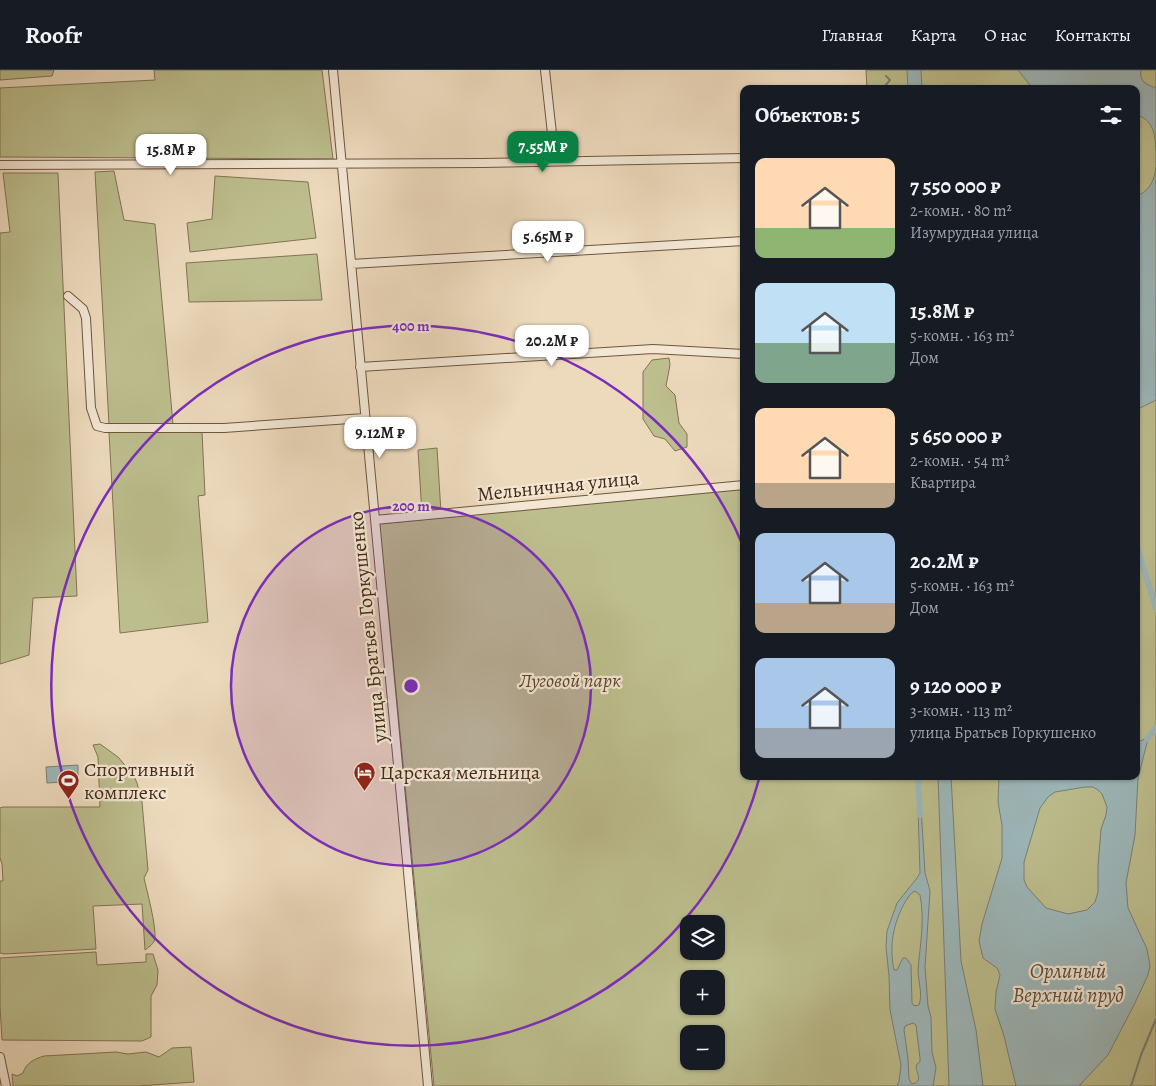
<!DOCTYPE html>
<html lang="ru">
<meta charset="utf-8">
<style>
:root{--surface:#171b24;--page:#20242c;--text:#f1f3f6;--muted:#9ea1a6;--line:#363941;--accent:#0b8043}
body{margin:0;font-family:Alegreya,serif;background:var(--page);color:var(--text);height:100vh;display:flex;flex-direction:column;font-size:19px;white-space:nowrap}
*{box-sizing:border-box;margin:0}
p{font-size:16px;color:var(--muted)}
.icon{flex:none;width:28px;height:28px;fill:none;stroke:currentColor;stroke-width:2;stroke-linecap:round;stroke-linejoin:round}
.map{position:relative;flex:1;overflow:hidden}
.sheet{position:absolute;left:740px;top:15px;width:400px;height:695px;display:flex;flex-direction:column;background:var(--surface);border-radius:10px;box-shadow:0 1px 4px #0004}
.sheet>*{flex:none}
.controls{position:absolute;left:680px;top:845px;display:grid;gap:10px}
.controls a{display:grid;place-items:center;width:45px;height:45px;border-radius:10px;background:var(--surface);box-shadow:0 1px 4px #0004;font-size:25px}
.price{position:absolute;translate:-50% -42px;padding:0 11px;border-radius:10px;background:#fff;color:#222;font-size:16px;line-height:32px;filter:drop-shadow(0 1px 2px #0008)}
.price::after{content:'';position:absolute;left:50%;top:30px;width:15px;height:11px;margin-left:-8px;background:inherit;clip-path:polygon(0 0,100% 0,50% 100%)}
.price.selected{background:var(--accent);color:#fff}
ul{padding:0;list-style:none}
li{display:flex;align-items:center;gap:15px;height:125px;padding:0 15px}
li span{display:grid;place-items:center;flex:none;width:140px;height:100px;border-radius:10px;color:#555}
li>.icon{margin-inline-start:auto}
span .icon{width:60px;height:60px;fill:#fffc;stroke-width:1}
li b{font-size:21px}
h2{display:flex;justify-content:space-between;align-items:center;height:60px;padding:0 15px;font-size:21px}
header{display:flex;align-items:center;gap:30px;box-sizing:border-box;height:70px;padding:0 25px;background:var(--surface);border-bottom:1px solid var(--line)}
header strong{font-size:24px}
nav{display:flex;gap:28px;margin-inline-start:auto;font-size:18px}
.map>svg:first-child{display:block}
.green{fill:#bdbe8e;stroke:#817453;fill-rule:evenodd}
.water{fill:#9db8bb;stroke:#7a7f7a;fill-rule:evenodd}
.lines{fill:none;stroke-linecap:round;stroke-linejoin:round}
.stream{stroke:#7a7f7a;stroke-width:2}
.canal{stroke:#9db8bb;stroke-width:6}
.minor-casing{stroke:#6f5541;stroke-width:10}
.minor{stroke:#f3e7d4;stroke-width:8}
.ring{fill:none;stroke:#7b2cbf;stroke-width:2.5}
.labels{text-anchor:middle;dominant-baseline:central;stroke-width:4.5;stroke-linejoin:round;paint-order:stroke}
.street-label{font-size:20px;fill:#452918;stroke:#f3e7d4}
.park-label{font-size:20px;font-style:italic;fill:#5d4730;stroke:#f3e7d4}
.poi-label{font-size:20px;fill:#452918;stroke:#f3e7d4;text-anchor:start}
.water-label{font-size:21px;font-style:italic;fill:#5b4d41;stroke:#f3e7d4}
.centre{fill:#7b2cbf;stroke:#f3e7d4;stroke-width:2.5}
.ring-label{font-size:15px;text-anchor:middle;font-weight:bold;fill:#7b2cbf;stroke:#f3e7d4;stroke-width:4.5;stroke-linejoin:round;paint-order:stroke}
</style>
<header>
<strong>Roofr</strong>
<nav><a>Главная</a><a>Карта</a><a>О нас</a><a>Контакты</a></nav>
</header>
<div class="map">
<svg width="1156" height="1016" viewBox="0 0 1156 1016">
<rect width="100%" height="100%" fill="#eddabd"/>
<filter id="stains"><feTurbulence type="fractalNoise" baseFrequency=".004" numOctaves="4"/><feColorMatrix values="0 0 0 0 .2 0 0 0 0 .09 0 0 0 0 .02 0 0 0 .5 -.17"/></filter>
<radialGradient id="worn" r=".72"><stop offset=".6" stop-color="#630" stop-opacity="0"/><stop offset="1" stop-color="#630" stop-opacity=".3"/></radialGradient>
<path class="green" d="M0,0H54L52,6L0,10Z
M154,0H322L333,89L0,87V18L155,10Z
M866,0H1156V1016H434L388,537L378,454L744,418V706H1136V19H867ZM689,854H716V881H689ZM689,909H716V936H689ZM689,964H716V991H689Z
M114,101L124,150L155,154L173,354H109L95,102Z
M3,103H58L77,526L33,528L29,585L0,594V163L10,162Z
M215,106L308,112L316,168L190,182L187,153L212,149Z
M317,184L322,230L189,232L186,193Z
M669,288L670,295L666,316L675,325L679,353L687,364V377L675,381L665,369L654,366L643,349V302L652,290Z
M109,362H202L205,425L198,426L208,552L120,563Z
M437,378L441,443L422,444L418,380Z
M100,674L118,687L134,706L137,713L142,732L148,800L144,808C147,821 156,855 155,868C154,874 150,876 145,880L142,834L93,836L96,879L4,884L0,883V811H3L2,794L0,788V738L3,737H100L98,687L93,675Z
M96,882L97,895L146,892V884H153L158,900L157,915L151,926V967L142,971L2,970L0,936V888Z
M191,977L194,1012L139,1016H13L12,1004L17,1006L23,1003C26,993 34,989 44,986L116,982L128,984L146,982L159,987L172,978Z"/>
<path class="water" d="M907,0H921L922,19H908Z
M1018,0H1141C1139,12 1146,14 1156,18V79C1155,64 1153,49 1136,45V19H1033Z
M1156,97V330L1136,340V126C1149,122 1155,110 1156,97Z
M1147,668L1148,669L1138,708L1135,765L1126,813L1128,838L1147,879L1150,896L1148,905L1134,935L1108,985L1079,1016H1016L1004,966L995,939L996,922L1000,905L997,898L983,888L979,871L982,854L1002,788V755L998,732L999,706H1136V673ZM1085,717H1093L1098,720L1102,724L1107,737L1106,745L1101,759L1098,796V822L1095,832L1087,840L1068,844L1046,838L1027,817L1024,810V792L1040,738L1048,727L1055,722Z
M78,695V711L47,713L46,697Z
M938,706H951L961,891L976,960L983,1016H949Z
M921,737L925,803L930,821L925,897L928,936L931,947L932,982L936,998L933,1016H897L899,1011L901,995L890,940L889,906L886,877L887,861L897,833L917,808L920,803L918,738ZM915,821L920,825C925,850 920,875 918,900C918,911 923,924 919,935L914,936L912,933L911,895L906,888H903L897,900H894C889,876 893,854 905,832C908,828 910,823 915,821ZM913,953L916,955L920,988V992L917,994L916,998C918,1005 922,1012 912,1014L909,1009L908,989L904,960L905,956Z"/>
<g class="lines">
<path class="stream" d="M886,6L890,10L885,16L889,19
M1131,1016L1141,985L1156,949"/>
<path class="canal" d="M1136,473L1156,539
M1147,669L1156,658
M918,706L920,745"/>
<defs>
<path id="minor" d="M333,0L428,1016
M545,0L555,91
M0,95L483,93L744,88
M351,194L744,171
M68,226L83,239L86,248L91,338L97,356L105,358H224L364,348
M360,297L653,279L744,284
M375,450L744,415
M0,987L6,1016"/>
</defs>
<use href="#minor" class="minor-casing"/>
<use href="#minor" class="minor"/>
</g>
<circle cx="411" cy="616" r="180" fill="#7b2cbf" fill-opacity=".12"/>
<g class="ring">
<circle cx="411" cy="616" r="180"/>
<path d="M759 709A360 360 0 1 1 744 478"/>
</g>
<defs>
<symbol id="hotel-pin" viewBox="-11 -11 22 30"><path d="M0 17L-7.5 6A9.5 9.5 0 1 1 7.5 6Z" fill="#8f2418" stroke="#f3e7d4"/><path d="M-6-4.5h1.5V1H6V5H4.5V3h-9V5H-6ZM-4 0a1.8 1.8 0 1 1 3.6 0ZM.5 0V-2.5h3Q6-2.5 6 0Z" fill="#fff"/></symbol>
<symbol id="stadium-pin" viewBox="-11 -11 22 30"><path d="M0 17L-7.5 6A9.5 9.5 0 1 1 7.5 6Z" fill="#8f2418" stroke="#f3e7d4"/><path d="M0-5a6.5 5 0 1 0 0 10a6.5 5 0 1 0 0-10ZM-3.5-1.8h7v3.6h-7Z" fill="#fff"/></symbol>
</defs>
<g fill-rule="evenodd">
<use href="#hotel-pin" x="352" y="690" width="25" height="34"/>
<use href="#stadium-pin" x="56" y="698" width="25" height="34"/>
</g>
<g class="labels">
<g class="street-label">
<text transform="translate(558 416) rotate(-6)">Мельничная улица</text>
<text transform="translate(368 557) rotate(-96)">улица Братьев Горкушенко</text>
</g>
<g class="park-label">
<text x="570" y="610">Луговой парк</text>
</g>
<g class="poi-label">
<text x="84" y="699">Спортивный<tspan x="84" dy="23">комплекс</tspan></text>
<text x="380" y="702">Царская мельница</text>
</g>
<g class="water-label">
<text x="1068" y="901">Орлиный<tspan x="1068" dy="24">Верхний пруд</tspan></text>
</g>
</g>
<circle cx="411" cy="616" r="8" class="centre"/>
<g class="ring-label">
<text x="411" y="261">400 m</text>
<text x="411" y="441">200 m</text>
</g>
<rect width="100%" height="100%" filter="url(#stains)"/>
<rect width="100%" height="100%" fill="url(#worn)"/>
</svg>
<div class="controls">
<a><svg class="icon" aria-label="layers" viewBox="0 0 24 24"><path d="M12 4l9 5-9 5-9-5zM3 14l9 5 9-5"/></svg></a>
<a>+</a>
<a>−</a>
</div>
<b class="price selected" style="left:543px;top:103px">7.55M ₽</b>
<b class="price" style="left:171px;top:106px">15.8M ₽</b>
<b class="price" style="left:548px;top:193px">5.65M ₽</b>
<b class="price" style="left:552px;top:297px">20.2M ₽</b>
<b class="price" style="left:380px;top:389px">9.12M ₽</b>
<section class="sheet">
<h2>Объектов: 5<svg class="icon" aria-label="filters" viewBox="0 0 24 24"><path d="M4 7h16M4 17h16"/><circle cx="9" cy="7" r="2"/><circle cx="15" cy="17" r="2"/></svg></h2>
<ul>
<li><span style="background:linear-gradient(#ffd9b3 70%,#8fb573 0)"><svg class="icon" aria-label="home" viewBox="0 0 24 24"><path d="M3 11l9-7 9 7M6 9v11h12V9"/></svg></span><div><b>7 550 000 ₽</b><p>2-комн. · 80 m²</p><p>Изумрудная улица</p></div></li>
<li><span style="background:linear-gradient(#bfe0f5 60%,#7fa58c 0)"><svg class="icon" aria-label="home" viewBox="0 0 24 24"><path d="M3 11l9-7 9 7M6 9v11h12V9"/></svg></span><div><b>15.8M ₽</b><p>5-комн. · 163 m²</p><p>Дом</p></div></li>
<li><span style="background:linear-gradient(#ffd9b3 75%,#b9a48a 0)"><svg class="icon" aria-label="home" viewBox="0 0 24 24"><path d="M3 11l9-7 9 7M6 9v11h12V9"/></svg></span><div><b>5 650 000 ₽</b><p>2-комн. · 54 m²</p><p>Квартира</p></div></li>
<li><span style="background:linear-gradient(#a9c7e8 70%,#b9a48a 0)"><svg class="icon" aria-label="home" viewBox="0 0 24 24"><path d="M3 11l9-7 9 7M6 9v11h12V9"/></svg></span><div><b>20.2M ₽</b><p>5-комн. · 163 m²</p><p>Дом</p></div></li>
<li><span style="background:linear-gradient(#a9c7e8 70%,#9aa5b1 0)"><svg class="icon" aria-label="home" viewBox="0 0 24 24"><path d="M3 11l9-7 9 7M6 9v11h12V9"/></svg></span><div><b>9 120 000 ₽</b><p>3-комн. · 113 m²</p><p>улица Братьев Горкушенко</p></div></li>
</ul>
</section>
</div>
